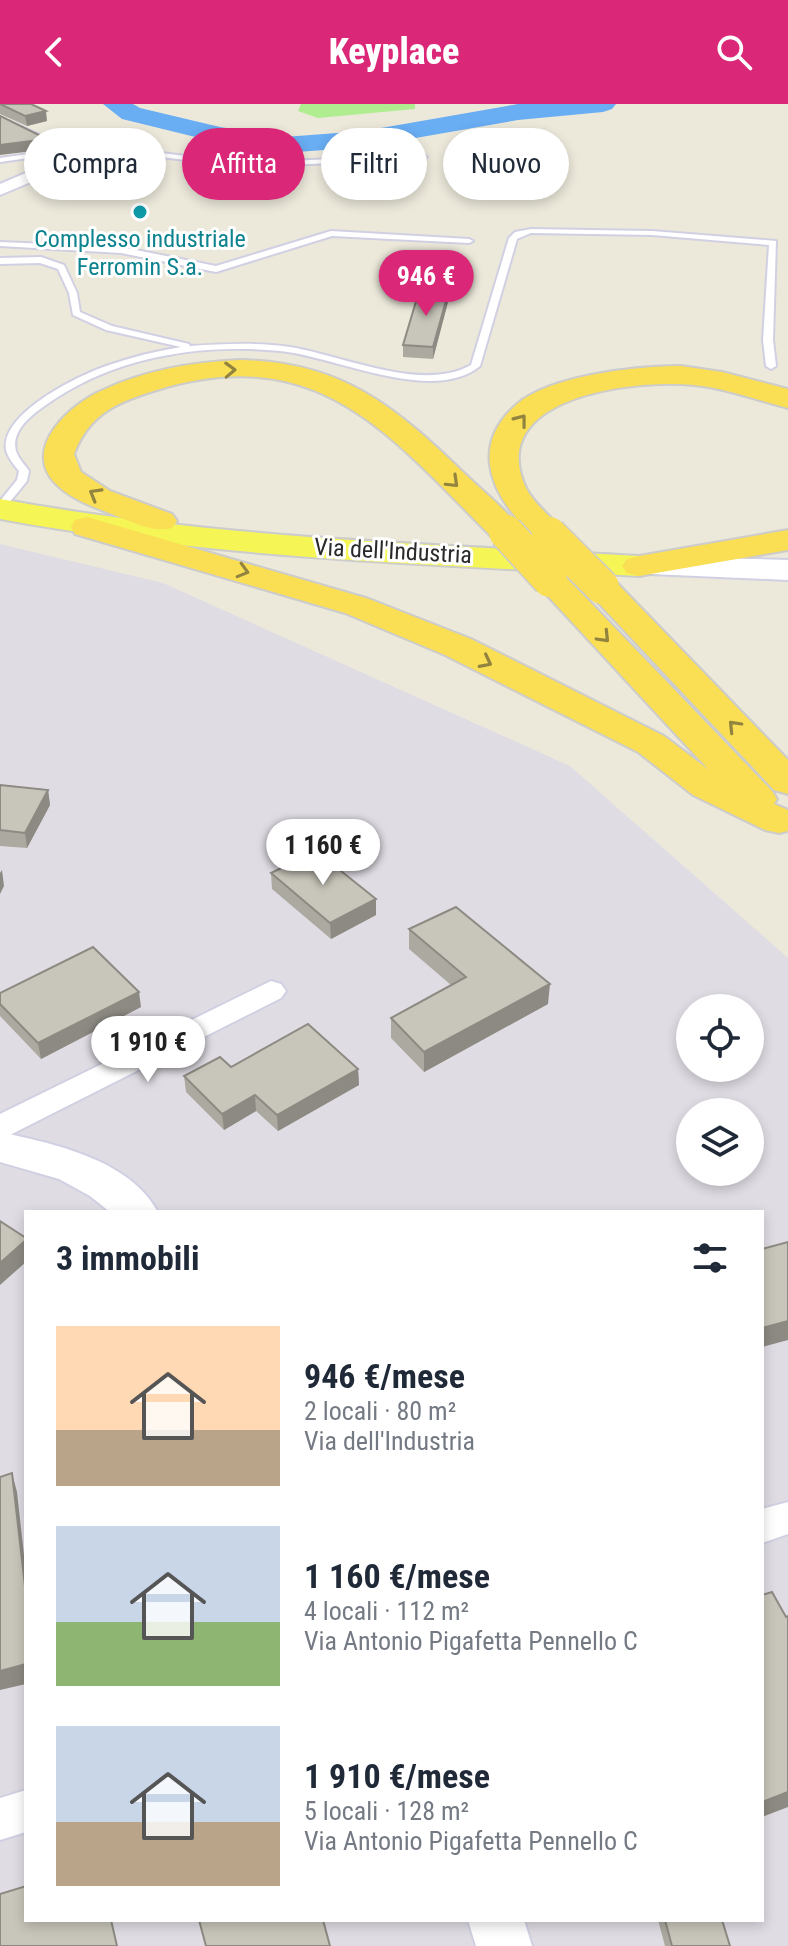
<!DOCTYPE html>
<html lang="it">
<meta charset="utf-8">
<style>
:root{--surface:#fff;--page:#f6f6f7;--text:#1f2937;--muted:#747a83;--accent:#db2777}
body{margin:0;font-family:"Roboto Condensed",sans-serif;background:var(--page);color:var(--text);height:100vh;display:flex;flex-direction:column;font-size:30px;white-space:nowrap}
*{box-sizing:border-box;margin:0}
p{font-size:26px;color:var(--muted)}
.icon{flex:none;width:44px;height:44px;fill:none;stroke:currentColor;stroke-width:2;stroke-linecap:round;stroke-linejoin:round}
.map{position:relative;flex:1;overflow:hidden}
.side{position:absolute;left:24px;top:1106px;width:740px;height:712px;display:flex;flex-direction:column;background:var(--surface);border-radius:0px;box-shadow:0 4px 12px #0003}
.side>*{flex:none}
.hud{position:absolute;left:24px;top:24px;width:740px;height:72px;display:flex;gap:16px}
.buttons{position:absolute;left:676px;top:890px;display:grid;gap:16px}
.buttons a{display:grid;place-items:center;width:88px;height:88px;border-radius:50%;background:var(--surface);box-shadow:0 4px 12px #0003;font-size:40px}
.price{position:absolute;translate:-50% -68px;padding:0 18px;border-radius:28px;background:#fff;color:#222;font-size:26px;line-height:52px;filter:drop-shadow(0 2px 4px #0008)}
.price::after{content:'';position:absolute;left:50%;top:48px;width:24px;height:18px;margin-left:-12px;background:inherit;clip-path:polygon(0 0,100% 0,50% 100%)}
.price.on{background:var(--accent);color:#fff}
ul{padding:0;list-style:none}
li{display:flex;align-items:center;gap:24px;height:200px;padding:0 32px}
li span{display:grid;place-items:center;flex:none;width:224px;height:160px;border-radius:0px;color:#555}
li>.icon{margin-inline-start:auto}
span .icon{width:96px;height:96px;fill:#fffc;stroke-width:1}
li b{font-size:34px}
h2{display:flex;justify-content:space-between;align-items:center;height:96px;padding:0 32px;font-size:34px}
.pill{padding:0 28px;border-radius:36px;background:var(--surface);box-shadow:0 4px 12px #0003;font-size:28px;line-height:72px}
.pill.on{background:var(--accent);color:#fff}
header{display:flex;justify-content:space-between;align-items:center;height:104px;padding:0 32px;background:var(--accent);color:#fff;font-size:36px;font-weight:800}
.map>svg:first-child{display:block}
.industrial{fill:#e0dce4;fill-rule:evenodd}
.pitch{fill:#afed90}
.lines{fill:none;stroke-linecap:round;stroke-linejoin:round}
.river{fill:#69adf3;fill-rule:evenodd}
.service-casing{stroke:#d1d0e3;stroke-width:4}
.minor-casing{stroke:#d1d0e3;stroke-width:4}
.tertiary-casing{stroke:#d1d0e3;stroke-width:4}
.secondary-casing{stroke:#d1d0e3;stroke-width:4}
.primary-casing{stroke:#ccc;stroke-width:4}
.trunk-casing{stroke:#ccc;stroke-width:4}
.service{fill:#fff;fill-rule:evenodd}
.minor{fill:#fff;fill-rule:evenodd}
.tertiary{fill:#fff;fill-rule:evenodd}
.secondary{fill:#fff;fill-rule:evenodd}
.primary{fill:#f5f656;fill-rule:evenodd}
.trunk{fill:#fade54;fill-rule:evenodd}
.trunk-bridge-casing{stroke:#ccc;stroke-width:37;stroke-linecap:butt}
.trunk-bridge{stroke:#fade54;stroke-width:34}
.wall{fill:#aca9a0}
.shaded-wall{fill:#8c8a82}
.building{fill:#c8c5ba;stroke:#8c8a82;stroke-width:2}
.oneway{stroke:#92843f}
.culture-dot{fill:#0f9aa8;stroke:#fff;stroke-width:3}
.labels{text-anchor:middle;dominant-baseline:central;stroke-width:6;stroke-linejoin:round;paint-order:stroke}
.far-culture-label{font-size:24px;fill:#0d838f;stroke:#fff}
.far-street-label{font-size:24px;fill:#2a2a2a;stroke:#fff}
</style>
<header><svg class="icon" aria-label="back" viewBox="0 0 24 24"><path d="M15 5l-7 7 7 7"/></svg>Keyplace<svg class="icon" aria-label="search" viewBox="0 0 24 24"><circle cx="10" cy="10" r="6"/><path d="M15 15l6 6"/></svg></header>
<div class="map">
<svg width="788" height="1842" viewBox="0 0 788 1842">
<rect width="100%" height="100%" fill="#ece9db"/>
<path class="industrial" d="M0,440L163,479L570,662L788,854V1842H0ZM690,904H750V964H690ZM690,1008H750V1068H690ZM26,1108H762V1816H26Z"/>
<path class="pitch" d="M301,0H415V5L318,14L298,7Z"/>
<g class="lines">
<path class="river" d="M103,0H133L140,4L220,23L284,33L364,27L518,0H616L612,5L603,8L518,16L364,43L284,49L220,39L122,15Z"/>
<defs>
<path id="service" d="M0,13L66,43L72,53H105L136,46L244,59L423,51L427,53L423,55L244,63L136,50L105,57H70L43,52L0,58V54L43,48L64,52L60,47L0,18Z
M531,125L652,127L776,137L773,236L776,262L771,265L766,262L763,236L769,141L652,131L531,129L517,135L480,262C433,301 334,252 280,247C198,239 111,253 43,303C29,313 11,328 16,347C18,354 25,361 29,367L27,377L4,405L0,406V397L17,376L19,367C14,361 8,354 6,346C0,309 81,270 109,261C132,253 156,247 181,243L106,226L73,211L69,189L58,165L40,159L0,160V154L41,153L64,161L77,189L80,208L112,222L189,240L190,242C223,240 257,238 290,243C342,251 422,289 471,261L509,134L515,128Z
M331,127L469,135L473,137L469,139L332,132L216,168L121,149L0,142V138L121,143L216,162Z"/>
<path id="minor" d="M125,35L133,40L131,43L95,51L0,91V80L84,44Z
M271,877L281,880L286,887L281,894L0,1036V1010Z
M788,1398V1430L762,1439V1405Z
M26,1686V1728L0,1736V1694Z"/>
<path id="tertiary" d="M0,1028C54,1040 129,1055 158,1108H110L90,1092L59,1075L0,1058Z
M468,1816H524L532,1842H476Z"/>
<path id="secondary" d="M639,452L788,456V476L628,469L623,462L628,455Z"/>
<path id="primary" d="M0,395C212,434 425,440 639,452L651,455L656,462L651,469L639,472C425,460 211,454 0,415Z"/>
<path id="trunk" d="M240,256C343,258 396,303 467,372C485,389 508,407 522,428L518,435L506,438L494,435C390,332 320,236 157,286C117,298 89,310 74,350L81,368L110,387L172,410L177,417L172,424C152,429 133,418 114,411C94,403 70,395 55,379C21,343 72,299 103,286C146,266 193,258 240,256Z
M681,262L722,268L788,285V304C756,296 726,284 693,281C636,275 484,292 526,384C535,402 554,414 565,430L561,437C540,442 534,433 520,418C487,382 474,338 516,301C550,271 637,262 681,262Z
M87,413L369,495L471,535L664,632L709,666L533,476L538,469L550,466L562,469L772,687L777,695L774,700L788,706V727L779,729L765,726L693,691L638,648L445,551L345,509L75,430L71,423L75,416Z
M788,426V446L639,472L627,469L622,462L627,455L639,452Z
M602,473L614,476L788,656V690L774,686L590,490L585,483L590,476Z"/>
</defs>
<use href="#service" class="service-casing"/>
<use href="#minor" class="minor-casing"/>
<use href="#tertiary" class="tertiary-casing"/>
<use href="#secondary" class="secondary-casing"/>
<use href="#primary" class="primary-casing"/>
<use href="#trunk" class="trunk-casing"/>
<use href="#service" class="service"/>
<use href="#minor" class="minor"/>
<use href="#tertiary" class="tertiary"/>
<use href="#secondary" class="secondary"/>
<use href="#primary" class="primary"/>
<use href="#trunk" class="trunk"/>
<defs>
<path id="trunk-bridge" d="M506,428L550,476
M549,430L602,483"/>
</defs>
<use href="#trunk-bridge" class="trunk-bridge-casing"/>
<use href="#trunk-bridge" class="trunk-bridge"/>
</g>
<path class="wall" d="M0,0L47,17L27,22L0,10Z
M448,198L433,255L403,253V241Z
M0,681L48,686L50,701L27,744L0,742Z
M271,769L376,811L331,835L272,785Z
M409,825L548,900L424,968L391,934V914L451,881L409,845Z
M0,889L141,903L41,955L0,912Z
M231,963L358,965L359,981L278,1027L256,1007L224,1026L186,988L184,972Z
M658,1816H722L730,1842H665Z"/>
<path class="shaded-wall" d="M46,7L47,17L27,22L25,12Z
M47,35L49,45L0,51V41Z
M449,186L448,198L433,255V243Z
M48,686L50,701L27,744L25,729Z
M2,766L4,782L0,790V769Z
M376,795V811L331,835L330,819Z
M550,880L548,900L424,968V948Z
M139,888L141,903L41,955L38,939Z
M358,965L359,981L278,1027L277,1011Z
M255,991L256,1007L224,1026L222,1010Z
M26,1136V1158L0,1181V1159Z
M788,1217V1236L762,1243V1224Z
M12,1369L17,1388L26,1469V1491Z
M26,1560V1580L0,1586V1567Z
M788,1688V1703L762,1713V1698Z"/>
<path class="building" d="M0,0H31L46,7L25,12Z
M0,12L47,35L0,41Z
M420,184L449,186L433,243L403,241Z
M0,681L48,686L25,729L0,726Z
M316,747L376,795L330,819L271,769Z
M456,803L550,880L424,948L391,914L466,873L409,825Z
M93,843L139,888L38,939L0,900V889Z
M308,920L358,965L277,1011L255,991L222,1010L184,972L220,953L231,963Z
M0,1117L26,1134V1136L0,1159Z
M788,1138V1217L762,1224V1145Z
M12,1369L26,1491V1560L0,1567V1373Z
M772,1488L786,1513L788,1512V1688L762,1698V1491Z
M26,1782V1816H111L117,1842H0V1790Z
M199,1816H323L330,1842H206Z
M665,1816H722L730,1842H672Z"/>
<defs><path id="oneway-chevron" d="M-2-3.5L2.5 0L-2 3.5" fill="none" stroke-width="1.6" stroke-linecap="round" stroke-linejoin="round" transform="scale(2)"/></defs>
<g class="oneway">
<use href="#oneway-chevron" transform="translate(230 266) rotate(-2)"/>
<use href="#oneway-chevron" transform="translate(521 316) rotate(-52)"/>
<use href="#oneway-chevron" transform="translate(453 378) rotate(44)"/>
<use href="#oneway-chevron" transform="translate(95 390) rotate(-150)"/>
<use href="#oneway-chevron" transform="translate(243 467) rotate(16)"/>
<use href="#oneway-chevron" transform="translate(604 533) rotate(46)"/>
<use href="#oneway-chevron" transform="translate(486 558) rotate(27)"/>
<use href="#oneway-chevron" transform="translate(734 622) rotate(-134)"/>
</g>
<circle class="culture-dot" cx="140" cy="108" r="8"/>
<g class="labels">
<g class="far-culture-label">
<text x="140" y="135">Complesso industriale<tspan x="140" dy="28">Ferromin S.a.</tspan></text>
</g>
<g class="far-street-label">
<text transform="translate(393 447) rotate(3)">Via dell'Industria</text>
</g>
</g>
</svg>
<div class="buttons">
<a><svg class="icon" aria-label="locate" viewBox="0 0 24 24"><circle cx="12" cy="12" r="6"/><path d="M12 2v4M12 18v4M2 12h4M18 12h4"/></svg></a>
<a><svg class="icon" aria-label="layers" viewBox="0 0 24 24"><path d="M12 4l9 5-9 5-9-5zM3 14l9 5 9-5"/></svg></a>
</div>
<b class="price on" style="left:426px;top:214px">946 €</b>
<b class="price" style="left:323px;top:783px">1 160 €</b>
<b class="price" style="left:148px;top:980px">1 910 €</b>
<div class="hud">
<a class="pill">Compra</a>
<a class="pill on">Affitta</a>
<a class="pill">Filtri</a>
<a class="pill">Nuovo</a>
</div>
<section class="side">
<h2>3 immobili<svg class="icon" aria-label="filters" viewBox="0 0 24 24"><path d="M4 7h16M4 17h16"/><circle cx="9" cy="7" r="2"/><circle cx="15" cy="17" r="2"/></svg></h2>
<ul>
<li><span style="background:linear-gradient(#ffd9b3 65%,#b9a48a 0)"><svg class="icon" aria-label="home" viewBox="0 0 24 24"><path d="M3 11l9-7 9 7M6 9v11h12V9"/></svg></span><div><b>946 €/mese</b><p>2 locali · 80 m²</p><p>Via dell'Industria</p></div></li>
<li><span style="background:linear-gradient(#c9d6e8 60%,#8fb573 0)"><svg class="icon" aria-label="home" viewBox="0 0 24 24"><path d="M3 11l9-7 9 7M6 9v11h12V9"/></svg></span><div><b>1 160 €/mese</b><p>4 locali · 112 m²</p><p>Via Antonio Pigafetta Pennello C</p></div></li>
<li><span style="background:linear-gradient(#c9d6e8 60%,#b9a48a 0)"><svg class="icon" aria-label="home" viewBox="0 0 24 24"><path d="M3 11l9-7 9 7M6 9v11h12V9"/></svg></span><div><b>1 910 €/mese</b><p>5 locali · 128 m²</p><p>Via Antonio Pigafetta Pennello C</p></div></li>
</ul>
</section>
</div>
